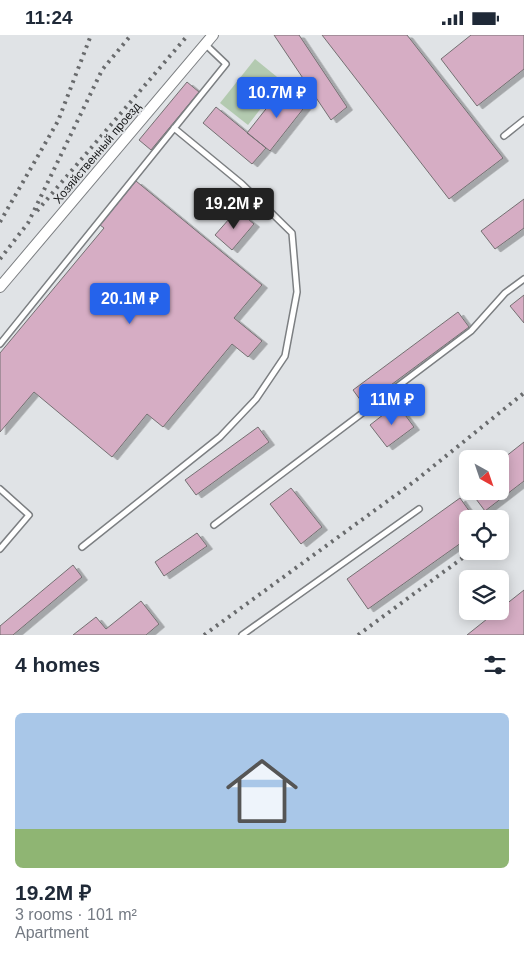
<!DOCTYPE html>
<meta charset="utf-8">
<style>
:root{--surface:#fff;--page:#f2f2f3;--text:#1f2937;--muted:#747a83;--line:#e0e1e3;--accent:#2563eb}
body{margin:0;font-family:Arial,sans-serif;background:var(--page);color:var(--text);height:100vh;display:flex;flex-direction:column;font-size:19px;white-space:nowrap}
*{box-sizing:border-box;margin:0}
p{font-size:16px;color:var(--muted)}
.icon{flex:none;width:28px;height:28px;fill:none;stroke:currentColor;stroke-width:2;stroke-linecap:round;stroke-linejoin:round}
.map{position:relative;height:600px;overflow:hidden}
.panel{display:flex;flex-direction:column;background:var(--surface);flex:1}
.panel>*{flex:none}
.needle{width:32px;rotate:140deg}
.controls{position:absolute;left:459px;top:415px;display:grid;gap:10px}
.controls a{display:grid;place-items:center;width:50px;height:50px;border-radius:8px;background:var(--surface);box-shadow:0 2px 12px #0003;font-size:25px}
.price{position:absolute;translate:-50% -42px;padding:0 11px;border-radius:5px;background:var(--accent);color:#fff;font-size:16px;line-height:32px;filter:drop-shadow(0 1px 2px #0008)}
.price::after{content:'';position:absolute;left:50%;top:30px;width:15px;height:11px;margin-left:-8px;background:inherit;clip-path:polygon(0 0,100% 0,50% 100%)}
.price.selected{background:#222;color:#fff}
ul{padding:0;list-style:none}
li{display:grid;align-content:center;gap:10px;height:265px;padding:0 15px}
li+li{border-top:1px solid var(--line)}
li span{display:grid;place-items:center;height:155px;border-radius:8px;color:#555}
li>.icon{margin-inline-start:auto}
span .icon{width:90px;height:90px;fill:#fffc;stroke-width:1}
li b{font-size:21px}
h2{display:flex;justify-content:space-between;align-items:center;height:60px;padding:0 15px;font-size:21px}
.status{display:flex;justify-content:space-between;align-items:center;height:35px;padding:0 25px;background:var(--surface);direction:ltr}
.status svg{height:14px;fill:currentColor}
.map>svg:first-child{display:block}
.green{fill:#b3cab0}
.building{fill:#d6adc4;stroke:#747072;filter:url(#shadow)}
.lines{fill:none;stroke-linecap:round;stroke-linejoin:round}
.service-casing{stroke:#7c7f82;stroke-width:8}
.minor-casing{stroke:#7c7f82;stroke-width:12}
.service{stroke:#fff;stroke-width:5}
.minor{stroke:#fff;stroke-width:10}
.rail{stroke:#696b6d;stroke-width:4;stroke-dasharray:2.5 5;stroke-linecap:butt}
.labels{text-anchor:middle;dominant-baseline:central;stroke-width:4;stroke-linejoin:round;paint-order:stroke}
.street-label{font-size:12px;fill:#151617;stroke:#e0e3e6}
</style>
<div class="status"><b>11:24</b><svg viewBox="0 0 49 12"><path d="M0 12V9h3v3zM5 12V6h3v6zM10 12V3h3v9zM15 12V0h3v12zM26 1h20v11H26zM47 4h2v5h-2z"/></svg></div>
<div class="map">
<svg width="524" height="600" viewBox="0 0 524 600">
<defs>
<filter id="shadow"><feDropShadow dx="5.5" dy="3" stdDeviation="0" flood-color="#0004"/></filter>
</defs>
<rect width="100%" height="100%" fill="#e0e3e6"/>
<path class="green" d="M255,24L282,46L248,90L220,68Z"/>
<path class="building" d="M274,0H299L347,72L331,85Z
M322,0H407L503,123L449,164Z
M471,0H524V34L477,71L441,24Z
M187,47L199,57L151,115L139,105Z
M284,51L307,69L270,116L247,98Z
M216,72L266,113L252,129L203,88Z
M136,146L262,250L234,283L262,306L248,322L232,309L163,392L147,379L112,422L34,357L0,397V318L104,193L100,190Z
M524,164V193L495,214L481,196Z
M237,175L254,189L232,215L215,200Z
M524,260V288L510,271Z
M458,277L469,292L364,370L353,355Z
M397,369L414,392L387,412L370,390Z
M258,392L269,407L196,460L185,445Z
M524,407V446L485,476L470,456H500V426Z
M291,453L322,492L301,509L270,469Z
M460,463L475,484H468V503L368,574L347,544Z
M197,498L207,511L164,541L155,527Z
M73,530L82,542L13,600H0V591Z
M524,555V600H467L497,576H500V574Z
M141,566L159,589L146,600H73L96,582L106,594Z"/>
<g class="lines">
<defs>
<path id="service" d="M504,101L524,85
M0,309L226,29L205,9
M0,454L29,480L0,514
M214,490L471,296L505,258L524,244
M82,512L220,402L256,364L285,321L297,257L292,198L242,149L174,93
M242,600L419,474"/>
<path id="minor" d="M0,252L213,0"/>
</defs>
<use href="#service" class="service-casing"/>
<use href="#minor" class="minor-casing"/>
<use href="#service" class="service"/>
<use href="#minor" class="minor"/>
<path class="rail" d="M37,176L188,0
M0,187L58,86L91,0
M0,224L28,188L102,35L131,0
M204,600L415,446L524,358
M358,600L472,516"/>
</g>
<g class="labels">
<g class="street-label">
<text transform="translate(97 118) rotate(-50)">Хозяйственный проезд</text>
</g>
</g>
</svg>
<div class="controls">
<a><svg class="needle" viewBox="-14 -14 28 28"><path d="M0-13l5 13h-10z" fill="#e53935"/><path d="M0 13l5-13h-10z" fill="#747a83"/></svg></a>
<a><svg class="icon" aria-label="locate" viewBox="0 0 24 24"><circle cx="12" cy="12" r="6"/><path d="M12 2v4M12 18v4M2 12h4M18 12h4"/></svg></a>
<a><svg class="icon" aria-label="layers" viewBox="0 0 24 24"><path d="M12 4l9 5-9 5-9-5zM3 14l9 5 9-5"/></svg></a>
</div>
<b class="price" style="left:277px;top:84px">10.7M ₽</b>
<b class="price selected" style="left:234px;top:195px">19.2M ₽</b>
<b class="price" style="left:130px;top:290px">20.1M ₽</b>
<b class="price" style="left:392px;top:391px">11M ₽</b>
</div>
<section class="panel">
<h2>4 homes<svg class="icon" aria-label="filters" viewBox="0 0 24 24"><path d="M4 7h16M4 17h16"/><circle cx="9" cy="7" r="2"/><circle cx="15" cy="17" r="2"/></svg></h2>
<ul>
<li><span style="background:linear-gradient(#a9c7e8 75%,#8fb573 0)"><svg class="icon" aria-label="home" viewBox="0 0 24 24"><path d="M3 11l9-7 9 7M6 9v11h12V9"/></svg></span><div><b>19.2M ₽</b><p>3 rooms · 101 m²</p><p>Apartment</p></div></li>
</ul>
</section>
